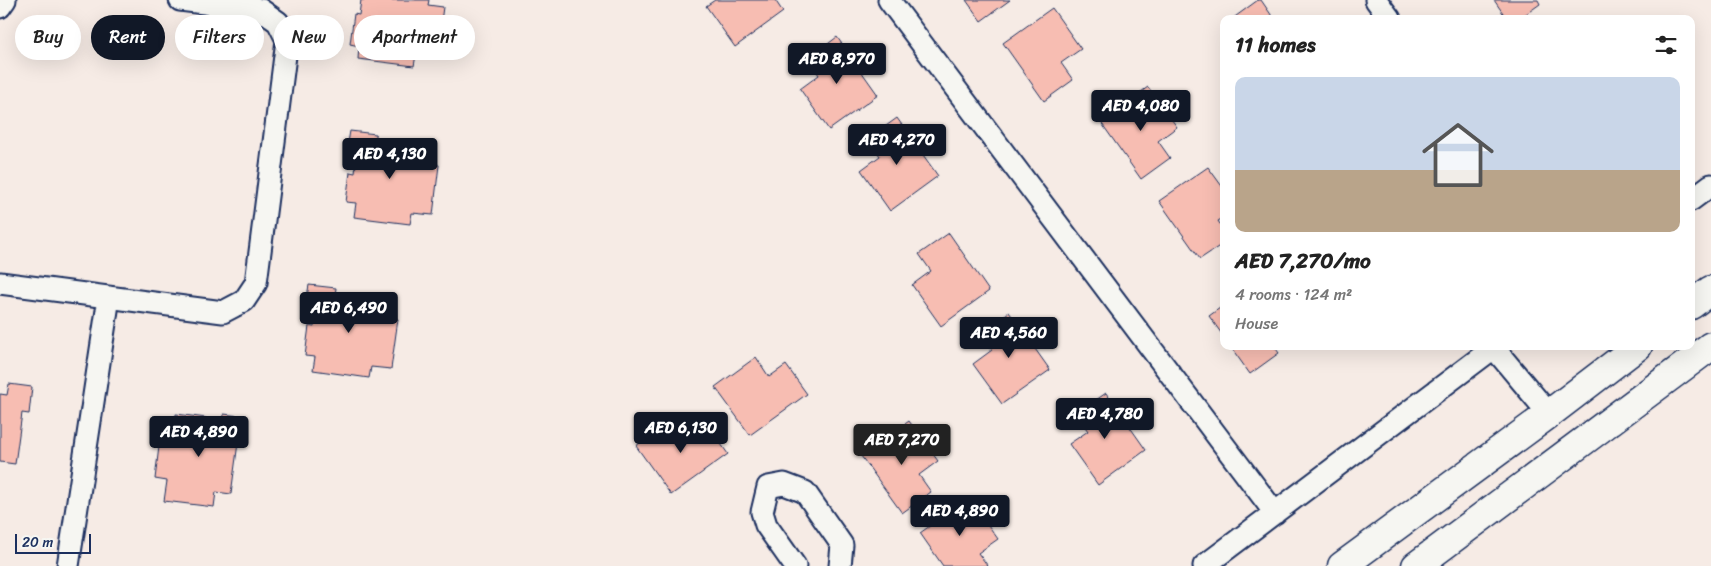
<!DOCTYPE html>
<meta charset="utf-8">
<style>
:root{--surface:#fff;--page:#f2f2f2;--text:#222;--muted:#767676;--accent:#111827}
body{margin:0;font-family:Sriracha,sans-serif;background:var(--page);color:var(--text);height:100vh;display:flex;flex-direction:column;font-size:19px;white-space:nowrap}
*{box-sizing:border-box;margin:0}
p{font-size:16px;color:var(--muted)}
.icon{flex:none;width:28px;height:28px;fill:none;stroke:currentColor;stroke-width:2;stroke-linecap:round;stroke-linejoin:round}
.map{position:relative;flex:1;overflow:hidden}
.panel{position:absolute;left:1220px;top:15px;width:475px;height:335px;display:flex;flex-direction:column;background:var(--surface);border-radius:10px;box-shadow:0 5px 20px #0002}
.panel>*{flex:none}
.top-card{position:absolute;left:15px;top:15px;width:475px;height:45px;display:flex;gap:10px}
.scale{position:absolute;left:15px;bottom:12px;width:76px;box-sizing:border-box;padding-left:5px;border:2px solid #1b2f5e;border-top:0;font-size:14px;line-height:18px;white-space:nowrap;color:#1b2f5e;-webkit-text-stroke:4px #f6f6f2;paint-order:stroke}
.price{position:absolute;translate:-50% -42px;padding:0 11px;border-radius:5px;background:var(--accent);color:#fff;font-size:16px;line-height:32px;filter:drop-shadow(0 1px 2px #0008)}
.price::after{content:'';position:absolute;left:50%;top:30px;width:15px;height:11px;margin-left:-8px;background:inherit;clip-path:polygon(0 0,100% 0,50% 100%)}
.price.on{background:#222;color:#fff}
ul{padding:0;list-style:none}
li{display:grid;align-content:center;gap:10px;height:265px;padding:0 15px}
li span{display:grid;place-items:center;height:155px;border-radius:10px;color:#555}
li>.icon{margin-inline-start:auto}
span .icon{width:90px;height:90px;fill:#fffc;stroke-width:1}
li b{font-size:21px}
h2{display:flex;justify-content:space-between;align-items:center;height:60px;padding:0 15px;font-size:21px}
.tag{padding:0 18px;border-radius:22px;background:var(--surface);box-shadow:0 5px 20px #0002;font-size:18px;line-height:45px}
.tag.on{background:var(--accent);color:#fff}
.map>svg:first-child{display:block}
.building{fill:#f7bdb2;stroke:#1b2f5e}
.lines{fill:none;stroke-linecap:round;stroke-linejoin:round}
.street-casing{stroke:#1b2f5e;stroke-width:25}
.secondary-casing{stroke:#1b2f5e;stroke-width:31}
.street{stroke:#f6f6f2;stroke-width:21}
.secondary{stroke:#f6f6f2;stroke-width:28}
</style>
<div class="map">
<svg width="1711" height="566" viewBox="0 0 1711 566">
<rect width="100%" height="100%" fill="#f6ebe5"/>
<filter id="ink" filterUnits="userSpaceOnUse"><feTurbulence type="fractalNoise" baseFrequency=".02" numOctaves="2"/><feDisplacementMap in="SourceGraphic" scale="10" xChannelSelector="R" yChannelSelector="G"/><feConvolveMatrix kernelMatrix="1 2 1 2 8 2 1 2 1" color-interpolation-filters="sRGB"/></filter>
<g filter="url(#ink)">
<path class="building" d="M361,0H429L428,5L443,7L436,58L416,55L414,66L358,59L359,46L350,44L354,14L359,15Z
M715,0H775L783,12L735,47L706,6Z
M966,0H1010L981,21Z
M1258,0H1261L1274,19H1232Z
M1494,0H1538L1540,4L1519,19H1507Z
M1052,8L1081,49L1061,63L1073,80L1044,101L1003,43Z
M837,37L878,95L829,130L800,89L819,75L808,59Z
M1148,87L1177,127L1158,141L1170,158L1141,179L1100,121Z
M897,118L938,176L890,211L861,170L880,156L868,139Z
M350,131L376,134V141L426,148L424,163L439,165L433,215L412,213L410,224L354,217L356,203L346,202L350,172L355,173L357,155L346,154Z
M1208,167L1224,189V217L1218,221L1224,230V243L1200,259L1159,201Z
M949,233L989,291L941,326L912,285L931,271L919,254Z
M309,285L336,288L335,295L385,302L383,317L398,319L391,369L371,367L369,378L313,370L315,357L305,356L309,326L314,327L316,310L305,308Z
M1224,305V337L1209,316Z
M1009,312L1050,370L1002,404L973,364L992,350L980,333Z
M1230,346H1274L1279,353L1250,374Z
M756,357L769,377L786,365L807,394L750,435L715,387Z
M9,384L32,387L29,414L22,413L15,464L0,462V394L7,395Z
M1106,393L1146,450L1098,485L1069,444L1088,431L1076,414Z
M176,414L206,418V422L223,425L224,414L247,417L244,444L238,443L231,494L216,492L214,507L164,501L167,481L155,479L162,422L176,424Z
M676,417L690,437L707,424L728,454L671,495L636,446Z
M909,421L938,461L919,475L931,492L902,513L861,456Z
M969,498L998,539L978,553L988,566H943L920,533Z"/>
<g class="lines">
<defs>
<path id="street" d="M889,0L1275,513
M1376,0L1390,19
M0,7L5,0
M1691,200L1711,185
M0,283L223,312L244,301L256,283L287,40L278,22L261,10L180,0
M1494,348L1549,414
M68,566L109,297
M795,566L766,525L762,512L768,487L784,484L805,492L842,545L840,566
M1204,566L1496,346"/>
<path id="secondary" d="M1691,305L1711,290
M1342,566L1549,414L1638,346
M1416,566L1711,346"/>
</defs>
<use href="#street" class="street-casing"/>
<use href="#secondary" class="secondary-casing"/>
<use href="#street" class="street"/>
<use href="#secondary" class="secondary"/>
</g>
</g>
</svg>
<div class="scale">20 m</div>
<b class="price" style="left:837px;top:85px">AED 8,970</b>
<b class="price" style="left:1141px;top:132px">AED 4,080</b>
<b class="price" style="left:897px;top:166px">AED 4,270</b>
<b class="price" style="left:390px;top:180px">AED 4,130</b>
<b class="price" style="left:349px;top:334px">AED 6,490</b>
<b class="price" style="left:1009px;top:359px">AED 4,560</b>
<b class="price" style="left:1105px;top:440px">AED 4,780</b>
<b class="price" style="left:681px;top:454px">AED 6,130</b>
<b class="price" style="left:199px;top:458px">AED 4,890</b>
<b class="price on" style="left:902px;top:466px">AED 7,270</b>
<b class="price" style="left:960px;top:537px">AED 4,890</b>
<div class="top-card">
<a class="tag">Buy</a>
<a class="tag on">Rent</a>
<a class="tag">Filters</a>
<a class="tag">New</a>
<a class="tag">Apartment</a>
</div>
<section class="panel">
<h2>11 homes<svg class="icon" aria-label="filters" viewBox="0 0 24 24"><path d="M4 7h16M4 17h16"/><circle cx="9" cy="7" r="2"/><circle cx="15" cy="17" r="2"/></svg></h2>
<ul>
<li><span style="background:linear-gradient(#c9d6e8 60%,#b9a48a 0)"><svg class="icon" aria-label="home" viewBox="0 0 24 24"><path d="M3 11l9-7 9 7M6 9v11h12V9"/></svg></span><div><b>AED 7,270/mo</b><p>4 rooms · 124 m²</p><p>House</p></div></li>
</ul>
</section>
</div>
